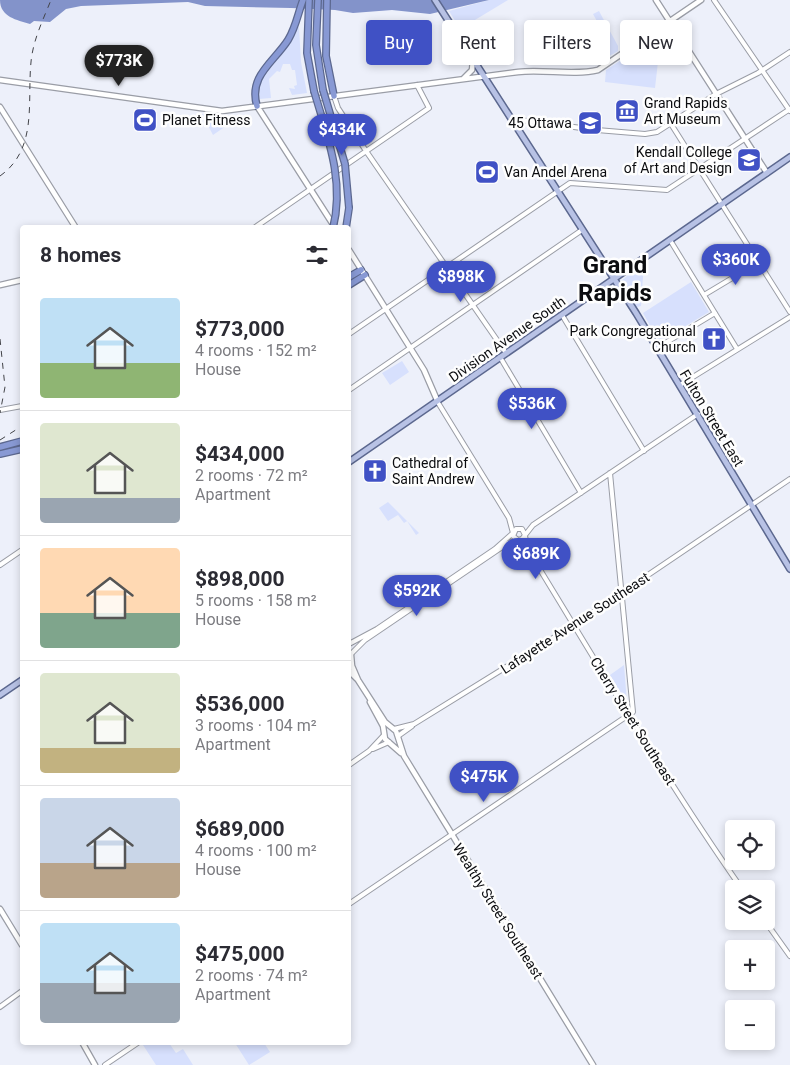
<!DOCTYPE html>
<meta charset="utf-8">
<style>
:root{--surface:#fff;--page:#f7f7f7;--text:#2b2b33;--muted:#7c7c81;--line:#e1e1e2;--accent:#4051c5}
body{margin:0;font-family:Roboto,sans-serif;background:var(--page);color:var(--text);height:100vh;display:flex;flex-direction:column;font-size:19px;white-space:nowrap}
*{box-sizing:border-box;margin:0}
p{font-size:16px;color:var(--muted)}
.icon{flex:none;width:28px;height:28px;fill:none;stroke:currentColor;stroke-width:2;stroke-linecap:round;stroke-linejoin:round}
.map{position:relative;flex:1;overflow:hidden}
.side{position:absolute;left:20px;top:225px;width:331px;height:820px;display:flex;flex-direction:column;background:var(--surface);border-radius:5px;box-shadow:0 2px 8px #0003}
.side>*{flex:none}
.banner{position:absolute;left:366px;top:20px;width:349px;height:45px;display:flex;gap:10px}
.controls{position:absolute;left:725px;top:820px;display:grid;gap:10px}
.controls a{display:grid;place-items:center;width:50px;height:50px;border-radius:5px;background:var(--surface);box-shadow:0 2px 8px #0003;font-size:25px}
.price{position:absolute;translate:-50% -42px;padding:0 11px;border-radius:18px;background:var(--accent);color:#fff;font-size:16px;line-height:32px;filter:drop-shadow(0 1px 2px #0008)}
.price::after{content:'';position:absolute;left:50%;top:30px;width:15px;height:11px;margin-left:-8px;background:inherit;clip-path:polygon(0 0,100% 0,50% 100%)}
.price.active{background:#222;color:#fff}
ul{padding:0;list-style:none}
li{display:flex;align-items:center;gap:15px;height:125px;padding:0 20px}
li+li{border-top:1px solid var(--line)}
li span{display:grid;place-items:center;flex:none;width:140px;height:100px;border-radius:5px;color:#555}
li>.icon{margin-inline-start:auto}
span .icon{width:60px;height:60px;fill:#fffc;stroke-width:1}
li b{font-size:21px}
h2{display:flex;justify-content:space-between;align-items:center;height:60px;padding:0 20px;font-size:21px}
.tag{padding:0 18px;border-radius:5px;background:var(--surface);box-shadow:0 2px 8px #0003;font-size:18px;line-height:45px}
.tag.active{background:var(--accent);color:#fff}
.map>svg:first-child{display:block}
.green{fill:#d7e0fd}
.water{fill:#8393ca}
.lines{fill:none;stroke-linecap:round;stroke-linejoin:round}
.tertiary-casing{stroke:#9a9da6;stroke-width:6}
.secondary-casing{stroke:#9a9da6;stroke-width:7}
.primary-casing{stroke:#5c688f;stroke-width:8}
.motorway-casing{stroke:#5c688f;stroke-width:8}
.tertiary{stroke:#fff;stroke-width:4}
.secondary{stroke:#fff;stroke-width:4.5}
.primary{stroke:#b8c2e5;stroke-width:5}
.motorway{stroke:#8899d4;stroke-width:5.5}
.rail{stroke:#424348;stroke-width:1;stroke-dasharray:6 6;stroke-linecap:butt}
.motorway-bridge-casing{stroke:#5c688f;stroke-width:8;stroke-linecap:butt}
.motorway-bridge{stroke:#8899d4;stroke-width:5.5}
.labels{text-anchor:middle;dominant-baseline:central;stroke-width:5;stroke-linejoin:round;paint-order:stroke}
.poi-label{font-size:14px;fill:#0b0c0f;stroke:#fefefe;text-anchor:start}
.street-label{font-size:14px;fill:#0b0c0f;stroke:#fefefe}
.town-label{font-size:24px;font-weight:bold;fill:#0b0c0f;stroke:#fefefe}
</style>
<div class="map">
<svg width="790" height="1065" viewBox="0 0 790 1065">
<rect width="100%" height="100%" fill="#edf0fa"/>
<path class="green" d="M489,0H508L460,29L449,11Z
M599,11L618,46V51L603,60L604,34L593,14Z
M297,26L299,27L301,62L307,93L292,95L289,88L295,89L294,86L297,85L295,70H292L290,64H283L280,72L277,71L269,79L271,98L259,99C253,79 285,43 297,26Z
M665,31L659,53L655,88L605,82L606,70Z
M202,114L228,116L226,126L213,135Z
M644,262L641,306L637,307L621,281Z
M691,282L709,312L659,342L643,313Z
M402,361L409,372L390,385L382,373Z
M388,502L419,533L416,535L407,521L404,523L398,515L388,521L379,508Z
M624,665L627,703L610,675Z
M148,1042L169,1043L176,1053L183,1049L193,1065H156L143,1045Z
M235,1043H264L270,1052L249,1065Z"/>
<path class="water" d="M0,0H489L430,14L392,10L353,13L335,10L291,8L205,6L188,2L81,6L66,9L50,22L34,21L30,24C17,20 0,17 0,0Z"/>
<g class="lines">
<defs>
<path id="tertiary" d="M714,0L790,111
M334,96L338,108L366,151L506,353
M512,119L597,130L645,134L657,132L716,94L758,73L790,52
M671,124L790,312
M254,228L429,108L417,85
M670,240L737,349
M704,295L759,262
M562,315L644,451
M349,334L570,183L667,190L790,109
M657,348L715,313
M500,357L581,493
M680,385L790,317
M349,390L582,230
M437,401L509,518L513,533
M0,410L22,406
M525,536L528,550C598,664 665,779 742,889
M518,540L513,536L516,529H522L525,535
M0,565L22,550
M349,644L377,629L495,549L513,533
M351,654L365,640L508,543L522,539L533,525L698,414
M394,729L414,724L574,625L790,479
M398,736L412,726
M373,749L389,742
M349,765L369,751L384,735
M349,904L633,712L610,473
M765,921L790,956
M0,1007L22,991
M105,1065L139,1042"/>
<path id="secondary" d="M656,0L767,173
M463,79L472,70L473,60
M0,80L222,111L518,72C544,69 574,76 598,70L701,0
M257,106L334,226
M0,107L76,228
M349,250L424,370L437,400
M0,285L22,280
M351,655L352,666L358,680L385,722L396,731L404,756L593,1065
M349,671L357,679
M370,702L383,726L385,739L401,753
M0,909L22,945
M82,1042L95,1065"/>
<path id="primary" d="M435,0L636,313L790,569
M349,462L790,157
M0,695L22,680"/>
<path id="motorway" d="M309,0L307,53L314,91
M318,0L316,45L323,90
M327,0L326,56L334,96
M257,106C248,76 274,62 288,40C296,27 298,13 303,0
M346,228L349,208
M349,277L361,270
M349,285L365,275
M0,447L22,441
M0,454L22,449"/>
</defs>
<use href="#tertiary" class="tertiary-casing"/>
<use href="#secondary" class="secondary-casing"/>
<use href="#primary" class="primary-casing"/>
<use href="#motorway" class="motorway-casing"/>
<use href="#tertiary" class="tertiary"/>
<use href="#secondary" class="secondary"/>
<use href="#primary" class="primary"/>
<use href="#motorway" class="motorway"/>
<path class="rail" d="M0,176C38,149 27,102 31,62C33,40 43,20 51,0
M0,339L5,387L0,413
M0,440L22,426"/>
<defs>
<path id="motorway-bridge" d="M323,90L345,164L349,208
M314,91C327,136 345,180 333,228"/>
</defs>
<use href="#motorway-bridge" class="motorway-bridge-casing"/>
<use href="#motorway-bridge" class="motorway-bridge"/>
</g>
<defs>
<symbol id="museum-square" viewBox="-11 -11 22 22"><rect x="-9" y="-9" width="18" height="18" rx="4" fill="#4051c5" stroke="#fefefe"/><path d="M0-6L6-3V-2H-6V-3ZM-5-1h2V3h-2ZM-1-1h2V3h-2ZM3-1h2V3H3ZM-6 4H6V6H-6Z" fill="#fff"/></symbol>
<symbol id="stadium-square" viewBox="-11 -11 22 22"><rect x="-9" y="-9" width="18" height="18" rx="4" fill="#4051c5" stroke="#fefefe"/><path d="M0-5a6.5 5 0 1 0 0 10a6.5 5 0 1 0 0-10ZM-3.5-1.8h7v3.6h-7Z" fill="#fff"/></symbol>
<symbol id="university-square" viewBox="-11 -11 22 22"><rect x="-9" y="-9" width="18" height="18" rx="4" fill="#4051c5" stroke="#fefefe"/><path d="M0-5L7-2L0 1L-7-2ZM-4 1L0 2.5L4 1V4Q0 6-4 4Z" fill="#fff"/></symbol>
<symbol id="church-square" viewBox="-11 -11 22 22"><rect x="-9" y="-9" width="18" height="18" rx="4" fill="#4051c5" stroke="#fefefe"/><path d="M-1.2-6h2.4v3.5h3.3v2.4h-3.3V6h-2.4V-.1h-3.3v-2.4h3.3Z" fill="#fff"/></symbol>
</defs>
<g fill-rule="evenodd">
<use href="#museum-square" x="613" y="97" width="28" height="28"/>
<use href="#stadium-square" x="131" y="106" width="28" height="28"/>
<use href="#university-square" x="576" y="109" width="28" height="28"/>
<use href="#university-square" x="735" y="146" width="28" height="28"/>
<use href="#stadium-square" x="473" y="158" width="28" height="28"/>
<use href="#church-square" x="700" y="325" width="28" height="28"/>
<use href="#church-square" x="361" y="457" width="28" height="28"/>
</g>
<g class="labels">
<g class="poi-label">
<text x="644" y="103">Grand Rapids<tspan x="644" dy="16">Art Museum</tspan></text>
<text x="162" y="120">Planet Fitness</text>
<text x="572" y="123" text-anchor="end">45 Ottawa</text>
<text x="732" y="152" text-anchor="end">Kendall College<tspan x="732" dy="16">of Art and Design</tspan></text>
<text x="504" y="172">Van Andel Arena</text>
<text x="696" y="331" text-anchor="end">Park Congregational<tspan x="696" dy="16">Church</tspan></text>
<text x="392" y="463">Cathedral of<tspan x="392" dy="16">Saint Andrew</tspan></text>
</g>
<g class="street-label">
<text transform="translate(507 339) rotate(-35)">Division Avenue South</text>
<text transform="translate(712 418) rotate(59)">Fulton Street East</text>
<text transform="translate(575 623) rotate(-33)">Lafayette Avenue Southeast</text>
<text transform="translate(633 721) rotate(58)">Cherry Street Southeast</text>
<text transform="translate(498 911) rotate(58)">Wealthy Street Southeast</text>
</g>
<g class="town-label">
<text x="615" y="265">Grand<tspan x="615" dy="28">Rapids</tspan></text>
</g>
</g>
</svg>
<div class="controls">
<a><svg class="icon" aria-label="locate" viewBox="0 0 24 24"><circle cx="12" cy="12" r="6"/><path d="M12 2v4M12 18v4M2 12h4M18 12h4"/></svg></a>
<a><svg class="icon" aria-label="layers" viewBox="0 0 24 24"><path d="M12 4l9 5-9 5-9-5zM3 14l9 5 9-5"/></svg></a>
<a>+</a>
<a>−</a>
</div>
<b class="price active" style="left:119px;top:87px">$773K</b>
<b class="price" style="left:342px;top:156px">$434K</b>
<b class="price" style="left:736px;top:286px">$360K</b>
<b class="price" style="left:461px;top:303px">$898K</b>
<b class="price" style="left:532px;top:430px">$536K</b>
<b class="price" style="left:536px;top:580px">$689K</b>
<b class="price" style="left:417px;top:617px">$592K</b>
<b class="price" style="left:484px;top:803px">$475K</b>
<div class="banner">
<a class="tag active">Buy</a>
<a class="tag">Rent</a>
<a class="tag">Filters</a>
<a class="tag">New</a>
</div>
<section class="side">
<h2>8 homes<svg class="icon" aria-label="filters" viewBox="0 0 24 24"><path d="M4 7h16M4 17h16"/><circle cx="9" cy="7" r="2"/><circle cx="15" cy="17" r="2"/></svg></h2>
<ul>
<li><span style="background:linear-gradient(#bfe0f5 65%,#8fb573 0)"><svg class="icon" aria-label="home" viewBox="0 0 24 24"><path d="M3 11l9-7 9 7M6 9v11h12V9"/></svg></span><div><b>$773,000</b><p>4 rooms · 152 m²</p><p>House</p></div></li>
<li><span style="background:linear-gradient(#dfe7d0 75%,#9aa5b1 0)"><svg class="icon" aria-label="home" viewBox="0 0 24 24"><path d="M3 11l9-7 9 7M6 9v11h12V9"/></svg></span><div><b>$434,000</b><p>2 rooms · 72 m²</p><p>Apartment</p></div></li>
<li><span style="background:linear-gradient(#ffd9b3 65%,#7fa58c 0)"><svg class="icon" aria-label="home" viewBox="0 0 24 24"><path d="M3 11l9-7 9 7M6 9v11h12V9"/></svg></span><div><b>$898,000</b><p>5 rooms · 158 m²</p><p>House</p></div></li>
<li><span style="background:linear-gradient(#dfe7d0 75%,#c2b280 0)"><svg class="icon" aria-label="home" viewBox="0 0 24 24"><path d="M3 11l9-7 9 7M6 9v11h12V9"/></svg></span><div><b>$536,000</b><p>3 rooms · 104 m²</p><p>Apartment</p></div></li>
<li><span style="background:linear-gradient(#c9d6e8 65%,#b9a48a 0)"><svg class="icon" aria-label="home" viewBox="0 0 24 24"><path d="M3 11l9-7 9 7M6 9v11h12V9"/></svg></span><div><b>$689,000</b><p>4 rooms · 100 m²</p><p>House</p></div></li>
<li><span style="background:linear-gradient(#bfe0f5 60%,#9aa5b1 0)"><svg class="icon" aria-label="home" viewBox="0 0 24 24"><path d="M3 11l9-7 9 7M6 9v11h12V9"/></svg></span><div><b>$475,000</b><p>2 rooms · 74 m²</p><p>Apartment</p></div></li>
</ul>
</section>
</div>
